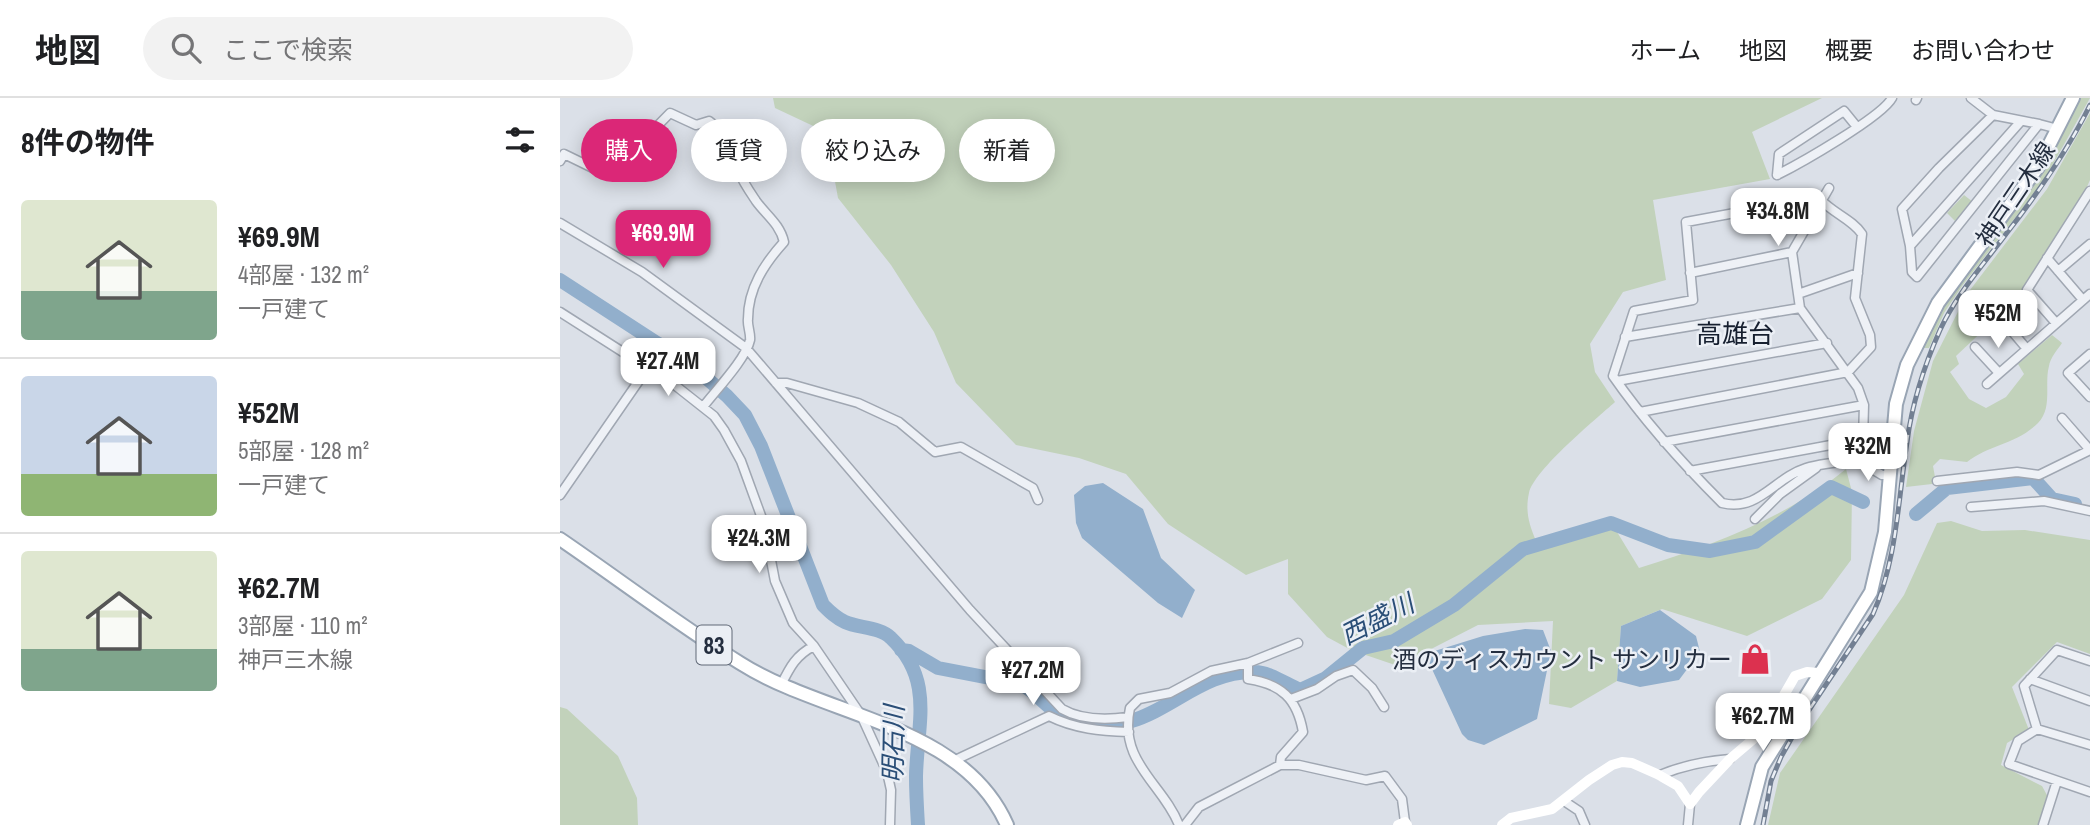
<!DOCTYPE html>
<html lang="ja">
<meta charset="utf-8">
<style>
:root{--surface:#fff;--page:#f2f2f2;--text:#202124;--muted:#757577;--line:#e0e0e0;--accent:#db2777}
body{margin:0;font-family:"Archivo Narrow","Noto Sans JP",sans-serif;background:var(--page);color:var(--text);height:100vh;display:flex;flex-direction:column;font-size:26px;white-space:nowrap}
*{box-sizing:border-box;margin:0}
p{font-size:23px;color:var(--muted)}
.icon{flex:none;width:38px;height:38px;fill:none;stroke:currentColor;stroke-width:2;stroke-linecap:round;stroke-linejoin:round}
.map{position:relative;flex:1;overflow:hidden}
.side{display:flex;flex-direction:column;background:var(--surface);width:560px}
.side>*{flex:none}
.top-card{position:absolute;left:21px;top:21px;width:665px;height:63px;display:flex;gap:14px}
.price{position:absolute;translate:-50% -60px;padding:0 16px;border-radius:14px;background:#fff;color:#222;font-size:23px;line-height:46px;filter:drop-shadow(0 2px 4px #0008)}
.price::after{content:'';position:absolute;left:50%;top:42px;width:21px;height:16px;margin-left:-10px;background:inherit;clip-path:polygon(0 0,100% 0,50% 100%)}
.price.selected{background:var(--accent);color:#fff}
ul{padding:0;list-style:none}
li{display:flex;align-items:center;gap:21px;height:175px;padding:0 21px}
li+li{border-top:2px solid var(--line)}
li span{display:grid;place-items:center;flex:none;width:196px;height:140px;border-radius:7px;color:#555}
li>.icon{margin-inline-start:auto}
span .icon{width:84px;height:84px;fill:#fffc;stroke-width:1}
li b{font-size:30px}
h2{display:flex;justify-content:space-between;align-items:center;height:84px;padding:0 21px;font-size:30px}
.pill{padding:0 24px;border-radius:32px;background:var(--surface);box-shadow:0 4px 18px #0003;font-size:24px;line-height:63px}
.pill.selected{background:var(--accent);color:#fff}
header{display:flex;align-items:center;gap:42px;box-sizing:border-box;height:98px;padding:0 35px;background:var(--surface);border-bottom:2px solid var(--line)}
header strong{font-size:33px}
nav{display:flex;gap:38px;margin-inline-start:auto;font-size:24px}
.search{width:490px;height:63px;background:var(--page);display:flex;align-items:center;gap:18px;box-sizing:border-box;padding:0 24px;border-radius:38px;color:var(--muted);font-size:26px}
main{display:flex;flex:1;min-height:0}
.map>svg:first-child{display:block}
.green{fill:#c2d2bb}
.water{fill:#92afcc}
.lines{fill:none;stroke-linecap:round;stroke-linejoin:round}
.river{stroke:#92afcc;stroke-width:14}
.street-casing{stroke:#a0a7b2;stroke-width:11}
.primary-casing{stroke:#99a5b4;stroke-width:16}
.street{stroke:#eef1f6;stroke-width:8}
.secondary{stroke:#fff;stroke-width:10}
.primary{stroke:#fff;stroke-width:12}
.rail-casing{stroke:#738093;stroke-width:5}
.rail{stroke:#ebeff5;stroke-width:2.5;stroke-dasharray:8;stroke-linecap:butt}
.labels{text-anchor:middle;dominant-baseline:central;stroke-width:5;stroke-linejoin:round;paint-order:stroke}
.shield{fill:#ebeff5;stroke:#606876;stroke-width:2}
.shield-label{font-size:23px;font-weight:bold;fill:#242e3f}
.street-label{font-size:24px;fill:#242e3f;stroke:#ebeff5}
.poi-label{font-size:24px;fill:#242e3f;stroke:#ebeff5;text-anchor:end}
.neighbourhood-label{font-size:26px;fill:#161f2f;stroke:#ebeff5}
.water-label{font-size:26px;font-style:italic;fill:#2a4e77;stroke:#ebeff5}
</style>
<header>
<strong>地図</strong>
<div class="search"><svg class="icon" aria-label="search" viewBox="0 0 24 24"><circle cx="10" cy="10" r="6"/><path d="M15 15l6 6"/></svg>ここで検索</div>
<nav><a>ホーム</a><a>地図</a><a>概要</a><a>お問い合わせ</a></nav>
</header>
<main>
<section class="side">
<h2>8件の物件<svg class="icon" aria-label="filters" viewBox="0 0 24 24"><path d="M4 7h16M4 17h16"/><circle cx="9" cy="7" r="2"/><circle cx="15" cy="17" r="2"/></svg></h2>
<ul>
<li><span style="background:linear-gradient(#dfe7d0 65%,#7fa58c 0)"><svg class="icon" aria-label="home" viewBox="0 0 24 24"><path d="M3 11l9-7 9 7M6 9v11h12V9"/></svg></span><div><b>¥69.9M</b><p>4部屋 · 132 m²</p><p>一戸建て</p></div></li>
<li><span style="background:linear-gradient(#c9d6e8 70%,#8fb573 0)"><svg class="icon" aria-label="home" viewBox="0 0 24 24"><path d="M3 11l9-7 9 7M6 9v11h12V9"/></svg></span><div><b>¥52M</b><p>5部屋 · 128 m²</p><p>一戸建て</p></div></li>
<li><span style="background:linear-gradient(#dfe7d0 70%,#7fa58c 0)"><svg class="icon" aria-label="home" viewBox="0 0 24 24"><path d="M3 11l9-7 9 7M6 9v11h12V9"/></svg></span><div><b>¥62.7M</b><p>3部屋 · 110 m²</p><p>神戸三木線</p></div></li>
</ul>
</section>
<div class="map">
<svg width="1530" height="727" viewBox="0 0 1530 727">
<rect width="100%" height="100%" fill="#dbe0e8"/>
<path class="green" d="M213,0H1262L1192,34L1210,81L1093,102L1106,182L1063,194L1030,246L1035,274L1055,304C1036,321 974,372 969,395C965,413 969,426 976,443L1054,429L1079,470C1153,447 1226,420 1286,371L1292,394L1291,462L1262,501L1187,538L1102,511L1061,528L1057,583L1011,610L989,606L993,523L918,527L838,568L791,552L767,539L728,496V461L686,477L608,426L566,376L519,360L456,347L396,285L374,234L331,167L278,100L266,34L215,10Z
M1519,0H1530L1483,84L1402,188L1384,215L1369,250H1361L1382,206L1477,78L1504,32Z
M1530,15V82L1522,100L1484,156L1446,218L1430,226L1396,258L1399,266L1390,274L1409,301L1426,310L1446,299L1464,276L1458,266L1492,237L1502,245C1498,251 1490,260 1489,268C1484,286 1493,310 1478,325C1457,346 1428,347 1407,364L1380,361L1373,368L1375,379L1372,386L1346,389L1354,333L1373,263L1407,196L1487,91Z
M1404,97L1413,104L1395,123L1387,115Z
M1391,423L1422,433L1465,432L1530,442V556L1497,544L1452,589L1469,632L1447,645L1441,667L1482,688L1488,699L1479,725L1478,727H1208L1220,675L1344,497L1377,425Z
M0,609L7,611L58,658L77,700L78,727H0Z"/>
<path class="water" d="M543,385L583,411L601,460L635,492L622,520L598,505L522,440L516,425L514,397L525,388Z
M1100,512L1136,538L1140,554L1119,582L1080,589L1057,583L1061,528Z
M965,531L983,532L991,553L977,621L924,647L908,642L902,636L865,556L923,538Z"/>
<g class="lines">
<path class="river" d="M0,182L97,245L144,278L167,298L185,317L201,348L263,507C270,514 276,520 285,524C298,530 320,529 331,540C375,582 357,626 356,678C356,694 357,711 358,727
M1356,416L1387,390L1473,380L1492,401L1515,406
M341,552L349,553L378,570L461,586C479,596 492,617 513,623C592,646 626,572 695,574C709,574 726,586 740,592L766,580L803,550L834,543L894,507L963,451L1051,425L1108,447L1150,453L1195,444L1271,389L1303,404"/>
<defs>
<path id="street" d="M1411,0L1433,17
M1356,2L1357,0
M1479,26L1498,31
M0,63L4,56L41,74L51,56L64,62L110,15L136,27L149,23C173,41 168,51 179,74C183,84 190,94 196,103C206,117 220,126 224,144C205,165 188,190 188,221C187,227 191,236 190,242C186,261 155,293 143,309
M1217,77C1239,66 1322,19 1332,0
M1217,77L1219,56L1284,13L1297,29
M1269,90L1232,154L1240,210L1298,290L1304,307L1303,341L1307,361L1312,371L1322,377H1329
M0,125L82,174L186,250L410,512L502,611C521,622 546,622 568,619
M1350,148L1342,111L1379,70L1433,17L1479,26L1357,179L1352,174L1350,148L1461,23
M1487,160L1523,202
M1498,173L1530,146
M1130,175L1232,154
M1238,196L1298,175
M0,214L116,288L154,318L164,332L181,363L204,426L215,483L233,525L254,548L301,617L327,674L331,692L330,727
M1445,225L1467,251
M1496,225L1467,192L1530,93
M1065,239L1240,210
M1415,249L1439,275
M1530,256L1508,275L1530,299
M1057,283L1267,245
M216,285H227L298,305L339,324L375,354L401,349L473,390L478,402
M1427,286L1530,196
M1080,314L1288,274L1311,249L1310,237L1295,200L1302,136C1293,122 1273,115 1261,102H1245L1126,124L1133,202L1074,213L1053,278C1085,324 1122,365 1162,405C1199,414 1214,380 1246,370C1263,365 1288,363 1307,361
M1502,320L1530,352
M1104,344L1304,307
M1130,373L1303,341
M1377,383L1457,374L1479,377L1530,352
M0,397L87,271
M1411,409L1484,403L1530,413
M1195,421L1220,396L1256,370
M1530,563L1497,552L1464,588L1477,631L1458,643L1449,666L1530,694
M688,565V581C721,586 737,600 743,634L721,659L720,667
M1470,581L1530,603
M221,587C230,569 236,557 254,548
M731,601L757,591L776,578L793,572L812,590L824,609
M1477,631L1530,647
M393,663L489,618C515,631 541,633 569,634
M1100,677C1124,667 1145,663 1170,661
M1004,703L1019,713L1025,727
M619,727C603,686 558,664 570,610L579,601L610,595L651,573L688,565L738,545
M625,727L639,709L720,667H739L806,682L825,678L842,701L845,724
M1128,727L1130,706
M1483,727L1497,683"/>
<path id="primary" d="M0,441C60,482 119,527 180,565C265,619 403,626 447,727
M1187,727L1202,669L1311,494L1325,434L1336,306L1347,267L1378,205L1478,69L1513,0"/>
</defs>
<use href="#street" class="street-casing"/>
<use href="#primary" class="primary-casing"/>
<use href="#street" class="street"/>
<path class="secondary" d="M838,727L845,724L847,727
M942,727L951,720L992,711L1029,682L1052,667L1062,664L1072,665L1097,676L1118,688L1130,706L1139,694L1170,661L1204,632L1235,578L1247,574L1259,575"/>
<use href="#primary" class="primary"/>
<defs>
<path id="rail" d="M1203,727L1211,683L1221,659L1239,627L1313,516C1337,461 1338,403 1347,344C1352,306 1364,268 1380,232C1396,197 1423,167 1446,136C1478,95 1507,54 1530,7"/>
</defs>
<use href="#rail" class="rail-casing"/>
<use href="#rail" class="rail"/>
</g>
<defs>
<symbol id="shop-bare" viewBox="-9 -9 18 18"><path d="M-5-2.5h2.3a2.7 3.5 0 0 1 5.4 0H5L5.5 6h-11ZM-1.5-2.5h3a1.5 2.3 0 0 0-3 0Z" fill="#dc314f" stroke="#ebeff5" stroke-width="2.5" paint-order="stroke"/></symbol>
</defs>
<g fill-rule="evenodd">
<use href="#shop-bare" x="1173" y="539" width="44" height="44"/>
</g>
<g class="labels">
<rect class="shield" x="136.5" y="527.5" width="35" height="39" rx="5"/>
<g class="shield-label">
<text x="154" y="547">83</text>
</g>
<g class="street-label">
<text transform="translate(1455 96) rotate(-56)">神戸三木線</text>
</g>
<g class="poi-label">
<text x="1172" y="561">酒のディスカウント サンリカー</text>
</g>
<g class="neighbourhood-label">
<text x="1175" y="235">高雄台</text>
</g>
<g class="water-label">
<text transform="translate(817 521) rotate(-27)">西盛川</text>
<text transform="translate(333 646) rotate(-89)">明石川</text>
</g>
</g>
</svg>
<b class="price" style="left:1218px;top:150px">¥34.8M</b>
<b class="price selected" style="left:103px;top:172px">¥69.9M</b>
<b class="price" style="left:1438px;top:252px">¥52M</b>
<b class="price" style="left:108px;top:300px">¥27.4M</b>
<b class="price" style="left:1308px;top:385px">¥32M</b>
<b class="price" style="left:199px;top:477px">¥24.3M</b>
<b class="price" style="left:473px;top:609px">¥27.2M</b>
<b class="price" style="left:1203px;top:655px">¥62.7M</b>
<div class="top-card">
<a class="pill selected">購入</a>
<a class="pill">賃貸</a>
<a class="pill">絞り込み</a>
<a class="pill">新着</a>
</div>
</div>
</main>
